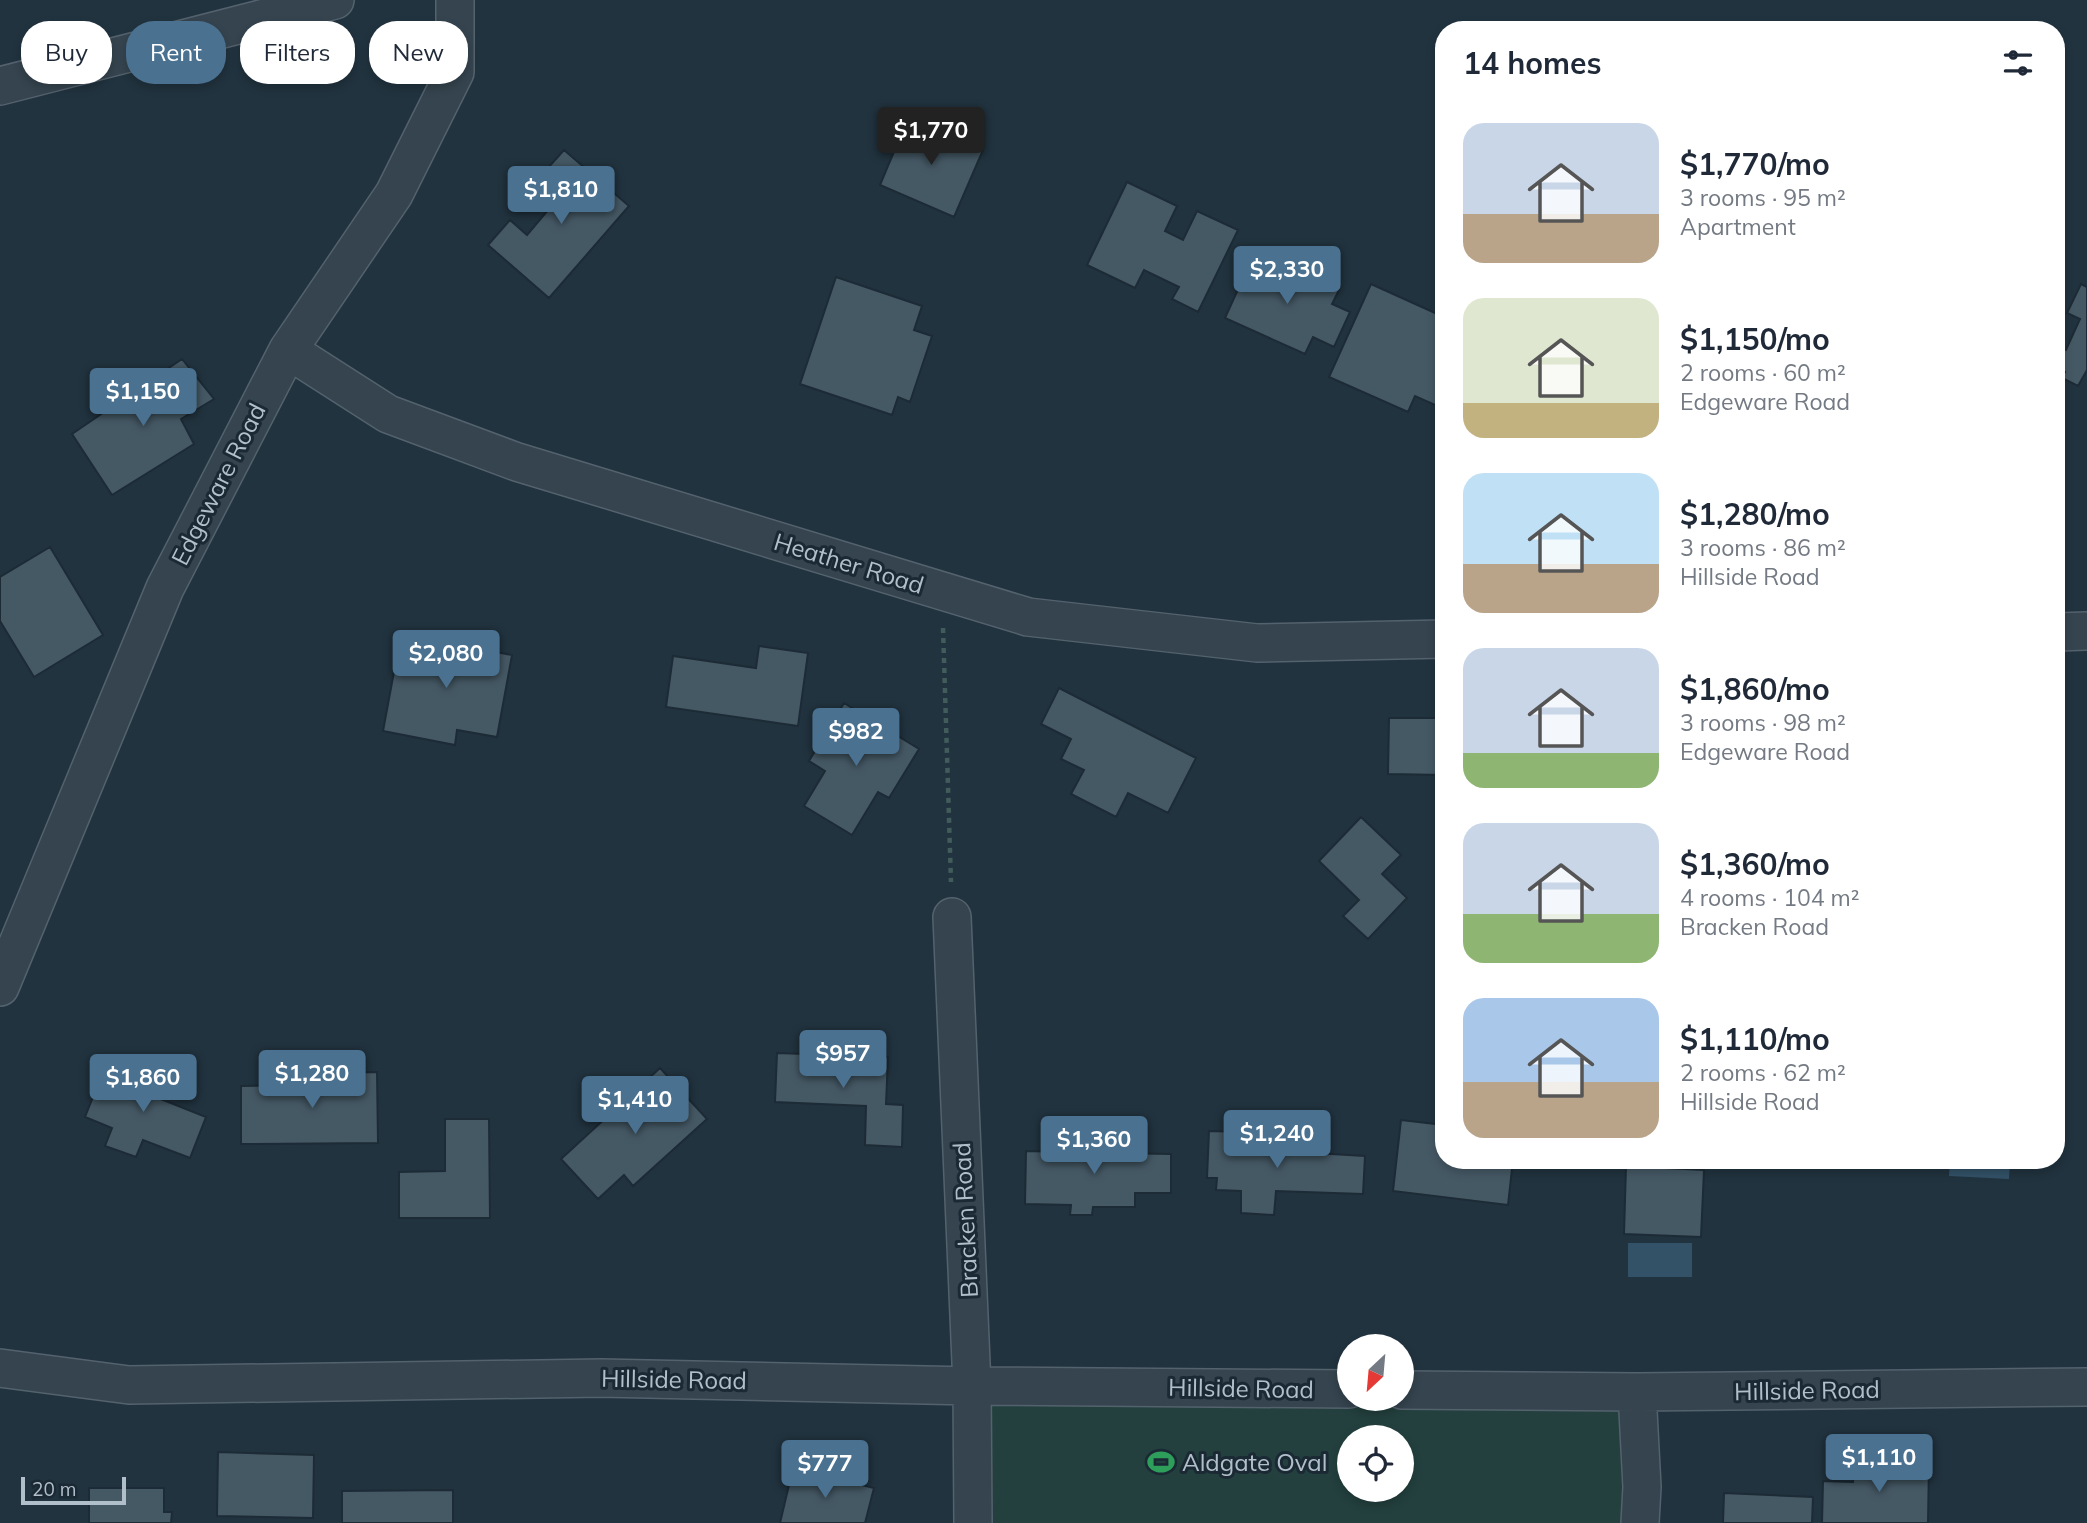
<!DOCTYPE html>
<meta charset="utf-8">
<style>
:root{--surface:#fff;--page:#f2f2f3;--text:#1f2937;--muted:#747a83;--accent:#4b7191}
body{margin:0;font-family:Mulish,sans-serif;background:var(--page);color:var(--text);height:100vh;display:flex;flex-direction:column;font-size:26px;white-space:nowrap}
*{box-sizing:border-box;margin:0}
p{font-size:23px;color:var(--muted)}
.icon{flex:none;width:38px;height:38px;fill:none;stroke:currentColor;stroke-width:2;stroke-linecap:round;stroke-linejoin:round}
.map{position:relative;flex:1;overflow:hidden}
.sheet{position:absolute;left:1435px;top:21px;width:630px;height:1148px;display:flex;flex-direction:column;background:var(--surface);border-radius:28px;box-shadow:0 4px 10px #0003}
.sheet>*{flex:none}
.hud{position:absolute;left:21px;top:21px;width:665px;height:63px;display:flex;gap:14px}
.needle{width:46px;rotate:206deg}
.fabs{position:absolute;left:1337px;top:1334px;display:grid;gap:14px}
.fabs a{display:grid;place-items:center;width:77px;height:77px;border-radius:50%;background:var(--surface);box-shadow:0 4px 10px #0003;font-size:35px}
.scale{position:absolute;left:21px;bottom:18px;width:105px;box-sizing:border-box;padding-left:7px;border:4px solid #b1bfca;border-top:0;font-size:19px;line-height:24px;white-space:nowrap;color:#b1bfca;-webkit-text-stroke:5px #1b2934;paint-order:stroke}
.price{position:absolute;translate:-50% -60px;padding:0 16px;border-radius:7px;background:var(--accent);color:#fff;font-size:23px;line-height:46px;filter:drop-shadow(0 2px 4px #0008)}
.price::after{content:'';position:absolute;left:50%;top:42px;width:21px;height:16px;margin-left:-10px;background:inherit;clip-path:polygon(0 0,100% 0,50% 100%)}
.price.current{background:#222;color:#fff}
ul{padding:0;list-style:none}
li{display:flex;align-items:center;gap:21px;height:175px;padding:0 28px}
li span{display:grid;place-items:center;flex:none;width:196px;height:140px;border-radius:21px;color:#555}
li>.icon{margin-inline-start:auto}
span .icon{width:84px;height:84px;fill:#fffc;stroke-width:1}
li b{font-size:30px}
h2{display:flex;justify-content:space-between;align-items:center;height:84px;padding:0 28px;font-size:30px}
.chip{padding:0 24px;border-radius:28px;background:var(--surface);box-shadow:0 4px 10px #0003;font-size:24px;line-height:63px}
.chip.current{background:var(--accent);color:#fff}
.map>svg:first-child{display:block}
.green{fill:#23403e;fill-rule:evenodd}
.water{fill:#335268}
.building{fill:#455965;stroke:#1d2b36;stroke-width:2}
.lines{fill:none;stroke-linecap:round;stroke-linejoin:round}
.minor-casing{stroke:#54626d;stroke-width:40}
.path{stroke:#415c5a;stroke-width:4.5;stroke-dasharray:5 5;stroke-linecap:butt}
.minor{stroke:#35444f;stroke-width:37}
.labels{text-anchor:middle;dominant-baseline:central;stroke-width:6;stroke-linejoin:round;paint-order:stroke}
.street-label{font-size:24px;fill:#b1bfca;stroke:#1b2934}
.poi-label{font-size:24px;fill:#b1bfca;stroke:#1b2934;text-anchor:start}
</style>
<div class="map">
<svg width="2087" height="1523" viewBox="0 0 2087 1523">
<rect width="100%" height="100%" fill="#21333f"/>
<path class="green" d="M972,1386L1349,1398L1637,1392L1640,1523H973ZM1349,1437H1402V1489H1349Z"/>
<path class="water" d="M1950,1160H2010L2009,1179L1949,1176Z
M1628,1243H1692V1277H1628Z"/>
<path class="building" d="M908,118L983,150L954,217L880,185Z
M564,150L629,206L549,298L488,245L510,220L527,235L559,197L538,179Z
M1127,182L1177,206L1165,231L1183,240L1197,211L1238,230L1198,312L1172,299L1179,287L1144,270L1135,288L1087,265Z
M1255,252L1339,290L1332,304L1350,312L1334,347L1313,337L1305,354L1225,318Z
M836,277L922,306L914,330L932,336L910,402L898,397L892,415L800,384Z
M1371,284L1444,317V349L1441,354L1444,356V409L1415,396L1408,412L1329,377Z
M2081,284L2087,287V370L2078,386L2062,378L2065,372L2056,368V345L2066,350L2080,319L2067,313Z
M182,359L214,399L181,419L194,444L112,495L72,434Z
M50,547L103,635L34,677L0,621V577Z
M401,634L512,655L497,737L457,730L455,745L383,731Z
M759,646L808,653L798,726L666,707L673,656L756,668Z
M1059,688L1196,758L1168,813L1128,793L1116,817L1071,794L1084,770L1061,759L1071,739L1041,724Z
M844,703L919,749L889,798L878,792L852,835L804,806L825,771L809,761Z
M1389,718H1444V775L1388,774Z
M1361,817L1401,855L1382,874L1407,898L1368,939L1343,916L1359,900L1319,861Z
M777,1053L888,1057L886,1104L903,1105L902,1147L865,1145L866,1106L775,1102Z
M122,1061L166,1078L158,1098L206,1117L190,1158L143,1140L136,1157L105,1146L112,1128L85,1117L101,1077L114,1081Z
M660,1068L707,1119L633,1186L624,1175L598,1199L561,1159Z
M377,1072L378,1143L241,1144V1086L295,1085L294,1073Z
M445,1119H489L490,1218H399V1172L445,1171Z
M1401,1120L1444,1125V1160H1513L1508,1205L1393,1191Z
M1209,1131L1281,1133V1151L1365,1156L1363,1194L1276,1191L1274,1215L1241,1213V1191L1216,1190L1217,1178H1207Z
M1063,1139L1114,1140V1153L1171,1154V1193H1135V1207H1093L1092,1215H1070L1071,1205L1025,1204L1026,1151L1062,1152Z
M1626,1166L1704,1170L1701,1237L1624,1234Z
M218,1452L314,1455L313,1518L217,1516Z
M1854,1459L1929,1462L1928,1523H1822L1823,1481L1853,1482Z
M793,1468L874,1488L865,1523H780Z
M89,1488H164V1512H172L171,1523H89Z
M453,1490V1523H342V1491Z
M1724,1493L1813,1497L1812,1523H1723Z"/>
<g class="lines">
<defs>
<path id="minor" d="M0,86L335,0
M288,350L388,414L517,462L1028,617L1257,643L1444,639
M2056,632L2087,631
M952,917L972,1386L973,1523
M0,987L165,588L288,350L394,194L455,72V0
M0,1368L129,1385L601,1378L972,1386L1349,1389
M1402,1390L1637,1392L2087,1387
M1637,1392L1642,1487L1640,1523"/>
</defs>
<use href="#minor" class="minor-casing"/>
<path class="path" d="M943,628L951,882"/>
<use href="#minor" class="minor"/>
</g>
<defs>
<symbol id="stadium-bare" viewBox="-9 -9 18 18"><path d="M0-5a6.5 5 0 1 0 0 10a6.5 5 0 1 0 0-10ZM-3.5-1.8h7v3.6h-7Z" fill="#2e9e5b" stroke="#1b2934" stroke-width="2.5" paint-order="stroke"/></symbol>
</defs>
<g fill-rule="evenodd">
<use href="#stadium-bare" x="1142" y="1443" width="38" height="38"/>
</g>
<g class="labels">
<g class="street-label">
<text transform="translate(218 484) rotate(-63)">Edgeware Road</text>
<text transform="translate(849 563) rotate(17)">Heather Road</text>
<text transform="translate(965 1220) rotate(-93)">Bracken Road</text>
<text transform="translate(674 1379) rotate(1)">Hillside Road</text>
<text transform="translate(1241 1388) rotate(1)">Hillside Road</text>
<text transform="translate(1807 1390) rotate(-1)">Hillside Road</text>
</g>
<g class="poi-label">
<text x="1182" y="1462">Aldgate Oval</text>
</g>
</g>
</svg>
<div class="fabs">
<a><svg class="needle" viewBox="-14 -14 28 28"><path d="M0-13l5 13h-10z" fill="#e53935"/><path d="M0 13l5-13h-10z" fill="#747a83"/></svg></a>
<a><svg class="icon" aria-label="locate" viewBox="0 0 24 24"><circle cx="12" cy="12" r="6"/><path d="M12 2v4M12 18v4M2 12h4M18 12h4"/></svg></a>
</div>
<div class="scale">20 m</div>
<b class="price current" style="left:931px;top:167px">$1,770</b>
<b class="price" style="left:561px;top:226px">$1,810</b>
<b class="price" style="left:1287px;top:306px">$2,330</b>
<b class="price" style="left:143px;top:428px">$1,150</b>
<b class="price" style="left:446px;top:690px">$2,080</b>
<b class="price" style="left:856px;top:768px">$982</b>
<b class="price" style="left:843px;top:1090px">$957</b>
<b class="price" style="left:312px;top:1110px">$1,280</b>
<b class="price" style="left:143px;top:1114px">$1,860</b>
<b class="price" style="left:635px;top:1136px">$1,410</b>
<b class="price" style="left:1277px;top:1170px">$1,240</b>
<b class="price" style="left:1094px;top:1176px">$1,360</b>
<b class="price" style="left:1879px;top:1494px">$1,110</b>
<b class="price" style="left:825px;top:1500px">$777</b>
<div class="hud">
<a class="chip">Buy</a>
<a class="chip current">Rent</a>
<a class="chip">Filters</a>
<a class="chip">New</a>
</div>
<section class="sheet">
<h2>14 homes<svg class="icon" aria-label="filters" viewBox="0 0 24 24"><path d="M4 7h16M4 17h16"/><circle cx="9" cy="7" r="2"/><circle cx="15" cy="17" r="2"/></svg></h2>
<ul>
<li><span style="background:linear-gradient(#c9d6e8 65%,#b9a48a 0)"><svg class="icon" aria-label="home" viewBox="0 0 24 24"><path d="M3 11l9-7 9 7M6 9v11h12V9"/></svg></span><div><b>$1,770/mo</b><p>3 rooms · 95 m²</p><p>Apartment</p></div></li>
<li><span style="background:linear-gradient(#dfe7d0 75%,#c2b280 0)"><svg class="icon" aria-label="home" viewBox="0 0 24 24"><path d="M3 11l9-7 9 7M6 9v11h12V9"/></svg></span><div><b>$1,150/mo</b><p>2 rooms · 60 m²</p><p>Edgeware Road</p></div></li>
<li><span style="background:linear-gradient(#bfe0f5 65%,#b9a48a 0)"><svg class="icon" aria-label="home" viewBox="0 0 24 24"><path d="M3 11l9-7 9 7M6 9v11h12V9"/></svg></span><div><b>$1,280/mo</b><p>3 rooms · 86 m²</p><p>Hillside Road</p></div></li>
<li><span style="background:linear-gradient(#c9d6e8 75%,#8fb573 0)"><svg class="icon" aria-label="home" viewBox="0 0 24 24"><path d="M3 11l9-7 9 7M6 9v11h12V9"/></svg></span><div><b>$1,860/mo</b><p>3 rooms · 98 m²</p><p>Edgeware Road</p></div></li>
<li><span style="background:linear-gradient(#c9d6e8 65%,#8fb573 0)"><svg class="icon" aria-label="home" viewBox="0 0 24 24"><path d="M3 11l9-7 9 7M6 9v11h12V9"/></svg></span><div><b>$1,360/mo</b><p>4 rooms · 104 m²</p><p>Bracken Road</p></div></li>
<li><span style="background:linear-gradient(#a9c7e8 60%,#b9a48a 0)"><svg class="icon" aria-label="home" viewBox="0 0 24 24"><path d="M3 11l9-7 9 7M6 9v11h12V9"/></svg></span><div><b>$1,110/mo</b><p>2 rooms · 62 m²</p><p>Hillside Road</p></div></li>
</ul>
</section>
</div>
